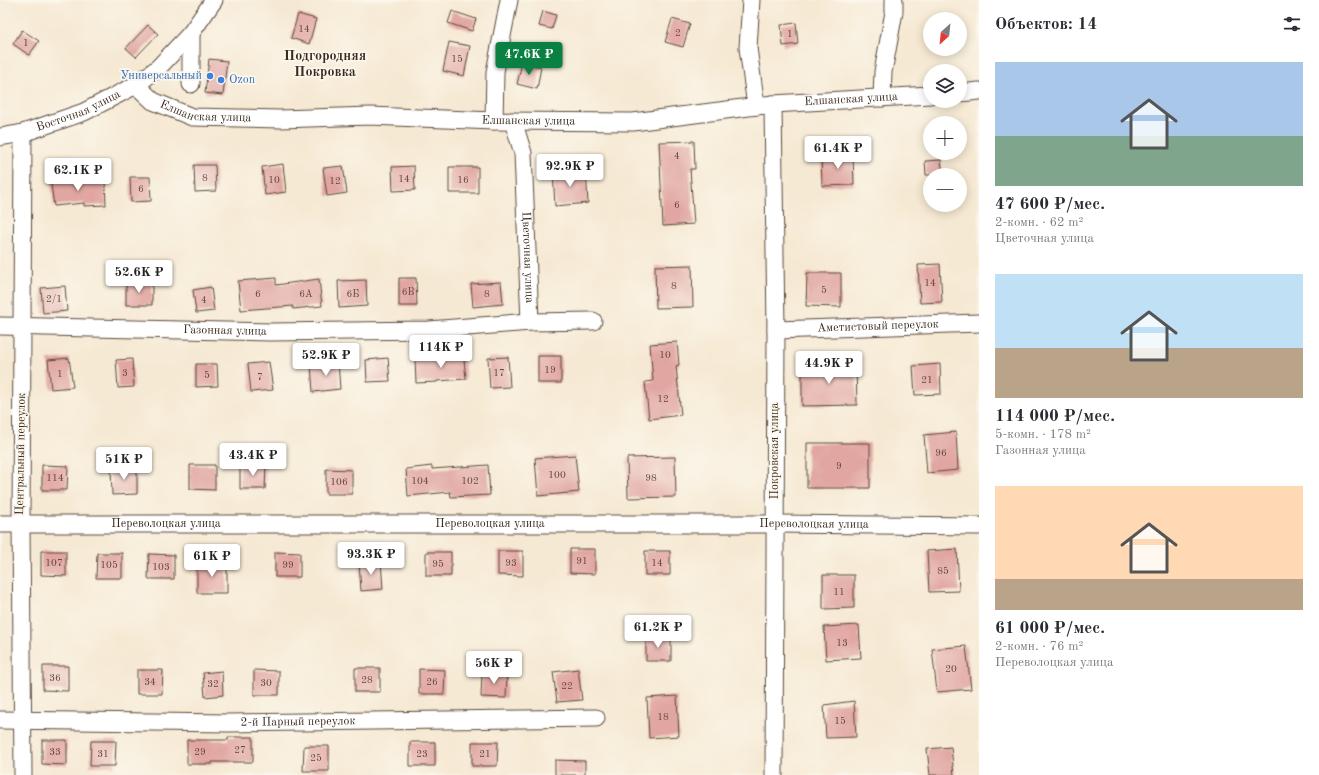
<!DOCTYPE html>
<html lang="ru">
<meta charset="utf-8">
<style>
:root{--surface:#fff;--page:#f2f2f3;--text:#2b2b33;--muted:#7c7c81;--accent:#0b8043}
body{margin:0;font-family:"Old Standard TT",serif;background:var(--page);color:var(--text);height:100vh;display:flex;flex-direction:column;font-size:15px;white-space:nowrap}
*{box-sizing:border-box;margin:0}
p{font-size:13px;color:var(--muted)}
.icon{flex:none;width:22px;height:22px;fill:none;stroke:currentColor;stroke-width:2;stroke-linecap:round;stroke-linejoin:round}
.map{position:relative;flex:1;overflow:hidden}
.sheet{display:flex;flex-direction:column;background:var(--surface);width:340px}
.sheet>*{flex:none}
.needle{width:26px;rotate:207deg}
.fabs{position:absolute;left:923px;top:12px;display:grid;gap:8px}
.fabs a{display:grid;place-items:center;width:44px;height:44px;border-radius:50%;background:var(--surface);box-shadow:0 2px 10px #0003;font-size:20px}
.price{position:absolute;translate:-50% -34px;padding:0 9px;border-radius:4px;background:#fff;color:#222;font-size:13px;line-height:26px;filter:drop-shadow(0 1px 2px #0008)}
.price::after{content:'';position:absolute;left:50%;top:24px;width:12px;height:9px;margin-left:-6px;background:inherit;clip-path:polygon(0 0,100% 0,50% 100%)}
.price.active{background:var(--accent);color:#fff}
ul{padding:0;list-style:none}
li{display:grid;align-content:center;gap:8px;height:212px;padding:0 16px}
li span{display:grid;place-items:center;height:124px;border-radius:0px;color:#555}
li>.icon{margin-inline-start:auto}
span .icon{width:72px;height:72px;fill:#fffc;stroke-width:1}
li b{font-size:17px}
h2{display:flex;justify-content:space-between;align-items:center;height:48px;padding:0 16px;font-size:17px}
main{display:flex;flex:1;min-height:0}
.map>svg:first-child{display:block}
.building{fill:#e1a6a1}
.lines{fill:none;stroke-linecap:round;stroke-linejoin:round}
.minor-casing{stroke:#574739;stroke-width:19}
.minor{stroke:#fff;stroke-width:17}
.shop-dot{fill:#3f7fe0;stroke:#fbf7ec;stroke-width:1.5}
.labels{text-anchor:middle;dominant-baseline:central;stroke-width:3.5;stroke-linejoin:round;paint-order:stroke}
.number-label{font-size:10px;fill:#64493f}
.shop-label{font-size:12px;fill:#366cbe;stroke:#fbf7ec;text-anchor:end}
.street-label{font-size:12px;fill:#3b2a1e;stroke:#fbf7ec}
.quarter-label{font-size:14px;font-weight:bold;fill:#3b2a1e;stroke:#fbf7ec}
</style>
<main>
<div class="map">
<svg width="979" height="775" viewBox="0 0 979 775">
<rect width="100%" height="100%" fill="#fbf7ec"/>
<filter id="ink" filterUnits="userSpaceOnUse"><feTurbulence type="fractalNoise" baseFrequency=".025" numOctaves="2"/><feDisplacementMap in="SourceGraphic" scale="8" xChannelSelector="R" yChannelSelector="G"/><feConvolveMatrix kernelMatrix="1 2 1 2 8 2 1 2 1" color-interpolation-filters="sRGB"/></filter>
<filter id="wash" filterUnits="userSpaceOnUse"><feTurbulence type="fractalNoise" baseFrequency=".012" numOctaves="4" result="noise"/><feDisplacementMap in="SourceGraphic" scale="16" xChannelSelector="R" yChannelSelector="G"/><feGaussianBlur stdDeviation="0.9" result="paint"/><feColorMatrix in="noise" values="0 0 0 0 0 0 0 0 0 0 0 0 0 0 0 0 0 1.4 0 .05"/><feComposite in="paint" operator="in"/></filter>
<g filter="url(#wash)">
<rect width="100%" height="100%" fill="#f6e9d3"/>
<g id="blocks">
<path class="building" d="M452,11L476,19L472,31L448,23Z
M543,11L556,15L552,29L539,26Z
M298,14L316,19L309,44L291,38Z
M672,19L690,24L683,47L665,42Z
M796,23L798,44L783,46L781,25Z
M148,25L158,34L136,57L126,48Z
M22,30L39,41L29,55L13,44Z
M449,42L470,46L464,76L443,71Z
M209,59L227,61L223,95L205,93Z
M522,63L541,67L537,89L517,84Z
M694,141L695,169H690L694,224L663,226L659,142Z
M853,154L854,185L822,186L821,155Z
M941,160L943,175H926L925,161Z
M283,164L286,192L265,195L262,167Z
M194,165H215L216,191L195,192Z
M343,166L347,193L327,196L323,168Z
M414,166L415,190L393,191L392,167Z
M449,167H478V193H449Z
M586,170L588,203L555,206L553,172Z
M67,175L68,182L105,180L106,205L84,206V203L54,206L50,177Z
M130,177H150L151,201L131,202Z
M940,264L942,302L920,303L918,265Z
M692,265L693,307L656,308L655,266Z
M807,273H841V307L806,306Z
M276,278V285L319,279L322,306L293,309V306L241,310L238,281Z
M399,278H416L417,306H399Z
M366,280L367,306L339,308L338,281Z
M501,282L503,304L473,307L471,284Z
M152,283V305H126V284Z
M65,286L67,311L43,313L41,288Z
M211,287L214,311L196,313L193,290Z
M677,342L679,365L676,366L681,415L649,419L645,382L653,381L650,344Z
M463,350L466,379L437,381V382L416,383L415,359H450L449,351Z
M538,356H561V383H538Z
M508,357L510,387L490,388L488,358Z
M69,358L73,387L51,389L48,360Z
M388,358L390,381L367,382L366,360Z
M132,359L134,387L118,388L116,360Z
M269,362L273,390L251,392L248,364Z
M338,362L340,389L313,392L311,365Z
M196,364H217L218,386L196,387Z
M856,364L857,405L802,406V365Z
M940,364L941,394L915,395L913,366Z
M956,432L958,470L927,473L924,435Z
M807,443H870V488H807Z
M575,455L579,492L538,496L535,458Z
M675,457L676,497L628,498L627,458Z
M42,465L68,466L67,490H42Z
M190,465H215V490L190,489Z
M240,465H266L265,489H240Z
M488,465L490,495L451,497L450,492L408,496L406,469L432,466V469Z
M137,467V494L112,495L111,468Z
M326,469L352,470V494H326Z
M570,549H595V574L570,573Z
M957,549L959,591L929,592L927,551Z
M41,551H66V576L41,575Z
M498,551H523V576L498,575Z
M645,551H670V575H645Z
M275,552L300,553V577H275Z
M426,552H451V576H426Z
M97,553H122V578H96Z
M149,554L174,555V579H148Z
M381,561L383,589L361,591L359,562Z
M197,562H227V593H197Z
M823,575H854V608L823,609Z
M859,625L861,658L826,660L824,627Z
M646,636L671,637V661H646Z
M966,646L971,689L937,692L932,649Z
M43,666H68V691L43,690Z
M355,668H380V692H355Z
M419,669L445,670L444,694H419Z
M578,669L582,700L557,702L553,672Z
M137,670H163L162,694H137Z
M254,670L279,671V695H254Z
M222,671L223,695L205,697L203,673Z
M482,673H507L506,698L481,697Z
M677,696L679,736L649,738L647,698Z
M854,701L856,737L826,738L824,705Z
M228,737H253V762H212V764H187V740H228Z
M42,740H67V765L42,764Z
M91,741H116L115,766H90Z
M410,742H435V766H410Z
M472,742H498L497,766H472Z
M304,746H329V771H303Z
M951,747L954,775H930L927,749Z
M555,760L585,761V775H555Z"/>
</g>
</g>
<g filter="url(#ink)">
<use href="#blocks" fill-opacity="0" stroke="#574739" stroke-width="1"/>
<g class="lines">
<defs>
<g id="minor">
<path d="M751,0L748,48L756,106"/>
<path d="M191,33V84"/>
<path id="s1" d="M136,85L153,101L192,117L280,119L370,116L494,121L633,122L773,104L930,95"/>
<path d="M960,93L979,91"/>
<path d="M882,98L883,72L894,12V0"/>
<path d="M773,104L776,330L774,775"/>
<path d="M494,121L495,72L509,0"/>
<path id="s2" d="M513,121L523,153L530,322"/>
<path d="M23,133L21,524L23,775"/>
<path id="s3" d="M0,137L23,133L84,112L136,85L158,68L191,33L214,0"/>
<path id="s4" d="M0,326L271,332L429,330L530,322L593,321"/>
<path id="s5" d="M776,330L979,323"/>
<path id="s6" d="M0,524H775L979,526"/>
<path id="s7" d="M0,720L229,723L596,718"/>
</g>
</defs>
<use href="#minor" class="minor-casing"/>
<use href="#minor" class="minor"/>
</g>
</g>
<g class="shop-dot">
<circle cx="210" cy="76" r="4"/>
<circle cx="221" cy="80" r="4"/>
</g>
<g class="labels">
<g class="number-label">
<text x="304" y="29">14</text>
<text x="678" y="33">2</text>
<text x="790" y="34">1</text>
<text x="26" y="43">1</text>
<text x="457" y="59">15</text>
<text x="677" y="156">4</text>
<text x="205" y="178">8</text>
<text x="404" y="179">14</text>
<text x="274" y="180">10</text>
<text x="463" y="180">16</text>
<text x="335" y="181">12</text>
<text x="141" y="189">6</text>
<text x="677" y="205">6</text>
<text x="930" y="283">14</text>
<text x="674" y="286">8</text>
<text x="824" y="290">5</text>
<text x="408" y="292">6В</text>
<text x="258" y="294">6</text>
<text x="306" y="294">6А</text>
<text x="353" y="294">6Б</text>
<text x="487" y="294">8</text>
<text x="54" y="299">2/1</text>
<text x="204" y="300">4</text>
<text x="665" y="355">10</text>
<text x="550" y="370">19</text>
<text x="125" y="373">3</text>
<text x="499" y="373">17</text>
<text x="60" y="374">1</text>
<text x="207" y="375">5</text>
<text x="260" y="377">7</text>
<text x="927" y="380">21</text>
<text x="663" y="399">12</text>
<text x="941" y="453">96</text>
<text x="839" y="466">9</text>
<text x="557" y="475">100</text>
<text x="55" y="478">114</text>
<text x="651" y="478">98</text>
<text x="420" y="481">104</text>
<text x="470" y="481">102</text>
<text x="339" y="482">106</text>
<text x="582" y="561">91</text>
<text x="54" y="563">107</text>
<text x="511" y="563">93</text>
<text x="657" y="563">14</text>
<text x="438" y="564">95</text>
<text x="109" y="565">105</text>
<text x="288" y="565">99</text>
<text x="161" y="567">103</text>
<text x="943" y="571">85</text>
<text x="839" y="592">11</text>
<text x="842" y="643">13</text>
<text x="951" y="669">20</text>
<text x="55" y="678">36</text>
<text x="367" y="680">28</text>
<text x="150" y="682">34</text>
<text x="432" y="682">26</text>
<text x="266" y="683">30</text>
<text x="213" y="684">32</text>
<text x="567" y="686">22</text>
<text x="663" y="717">18</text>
<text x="840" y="721">15</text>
<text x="240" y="750">27</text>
<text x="55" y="752">33</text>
<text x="200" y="752">29</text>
<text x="103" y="754">31</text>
<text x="422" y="754">23</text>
<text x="485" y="754">21</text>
<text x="316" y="758">25</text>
</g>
<g class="shop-label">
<text x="202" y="76">Универсальный</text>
<text x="229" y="80" text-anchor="start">Ozon</text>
</g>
<g class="street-label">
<text stroke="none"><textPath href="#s1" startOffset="726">Елшанская улица</textPath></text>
<text stroke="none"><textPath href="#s3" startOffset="83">Восточная улица</textPath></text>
<text stroke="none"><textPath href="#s1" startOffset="78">Елшанская улица</textPath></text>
<text stroke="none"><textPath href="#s1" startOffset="402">Елшанская улица</textPath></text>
<text stroke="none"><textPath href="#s2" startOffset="138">Цветочная улица</textPath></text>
<text stroke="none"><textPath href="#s5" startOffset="102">Аметистовый переулок</textPath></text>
<text stroke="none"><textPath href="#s4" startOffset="225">Газонная улица</textPath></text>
<text transform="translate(775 451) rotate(-90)">Покровская улица</text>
<text transform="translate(21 454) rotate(-89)">Центральный переулок</text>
<text stroke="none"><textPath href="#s6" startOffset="166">Переволоцкая улица</textPath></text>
<text stroke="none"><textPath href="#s6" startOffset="490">Переволоцкая улица</textPath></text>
<text stroke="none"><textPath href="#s6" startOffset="814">Переволоцкая улица</textPath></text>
<text stroke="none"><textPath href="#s7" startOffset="298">2-й Парный переулок</textPath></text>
</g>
<g class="quarter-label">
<text x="325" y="56">Подгородняя<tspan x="325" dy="16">Покровка</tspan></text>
</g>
</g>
</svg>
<div class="fabs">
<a><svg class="needle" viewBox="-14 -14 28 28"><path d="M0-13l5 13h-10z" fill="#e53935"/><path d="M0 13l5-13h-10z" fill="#7c7c81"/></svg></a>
<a><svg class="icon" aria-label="layers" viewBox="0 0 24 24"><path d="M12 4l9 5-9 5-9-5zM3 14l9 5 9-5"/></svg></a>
<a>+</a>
<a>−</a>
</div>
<b class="price active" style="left:529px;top:76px">47.6K ₽</b>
<b class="price" style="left:838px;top:170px">61.4K ₽</b>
<b class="price" style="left:570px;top:188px">92.9K ₽</b>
<b class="price" style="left:78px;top:192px">62.1K ₽</b>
<b class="price" style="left:139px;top:294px">52.6K ₽</b>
<b class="price" style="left:441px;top:369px">114K ₽</b>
<b class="price" style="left:326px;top:377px">52.9K ₽</b>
<b class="price" style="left:829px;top:385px">44.9K ₽</b>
<b class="price" style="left:253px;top:477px">43.4K ₽</b>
<b class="price" style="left:124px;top:481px">51K ₽</b>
<b class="price" style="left:371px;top:576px">93.3K ₽</b>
<b class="price" style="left:212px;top:578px">61K ₽</b>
<b class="price" style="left:658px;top:649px">61.2K ₽</b>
<b class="price" style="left:494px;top:685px">56K ₽</b>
</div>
<section class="sheet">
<h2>Объектов: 14<svg class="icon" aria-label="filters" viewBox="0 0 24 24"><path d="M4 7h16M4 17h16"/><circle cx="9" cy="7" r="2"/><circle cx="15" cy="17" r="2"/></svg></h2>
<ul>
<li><span style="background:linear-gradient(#a9c7e8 60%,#7fa58c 0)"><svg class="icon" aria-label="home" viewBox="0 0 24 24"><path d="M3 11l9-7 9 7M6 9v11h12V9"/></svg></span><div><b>47 600 ₽/мес.</b><p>2-комн. · 62 m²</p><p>Цветочная улица</p></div></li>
<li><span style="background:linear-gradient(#bfe0f5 60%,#b9a48a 0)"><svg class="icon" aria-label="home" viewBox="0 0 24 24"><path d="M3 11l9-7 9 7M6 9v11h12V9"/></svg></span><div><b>114 000 ₽/мес.</b><p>5-комн. · 178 m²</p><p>Газонная улица</p></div></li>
<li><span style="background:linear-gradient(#ffd9b3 75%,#b9a48a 0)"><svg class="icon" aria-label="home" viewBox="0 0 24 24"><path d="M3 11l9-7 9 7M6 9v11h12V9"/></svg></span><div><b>61 000 ₽/мес.</b><p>2-комн. · 76 m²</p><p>Переволоцкая улица</p></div></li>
</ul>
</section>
</main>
